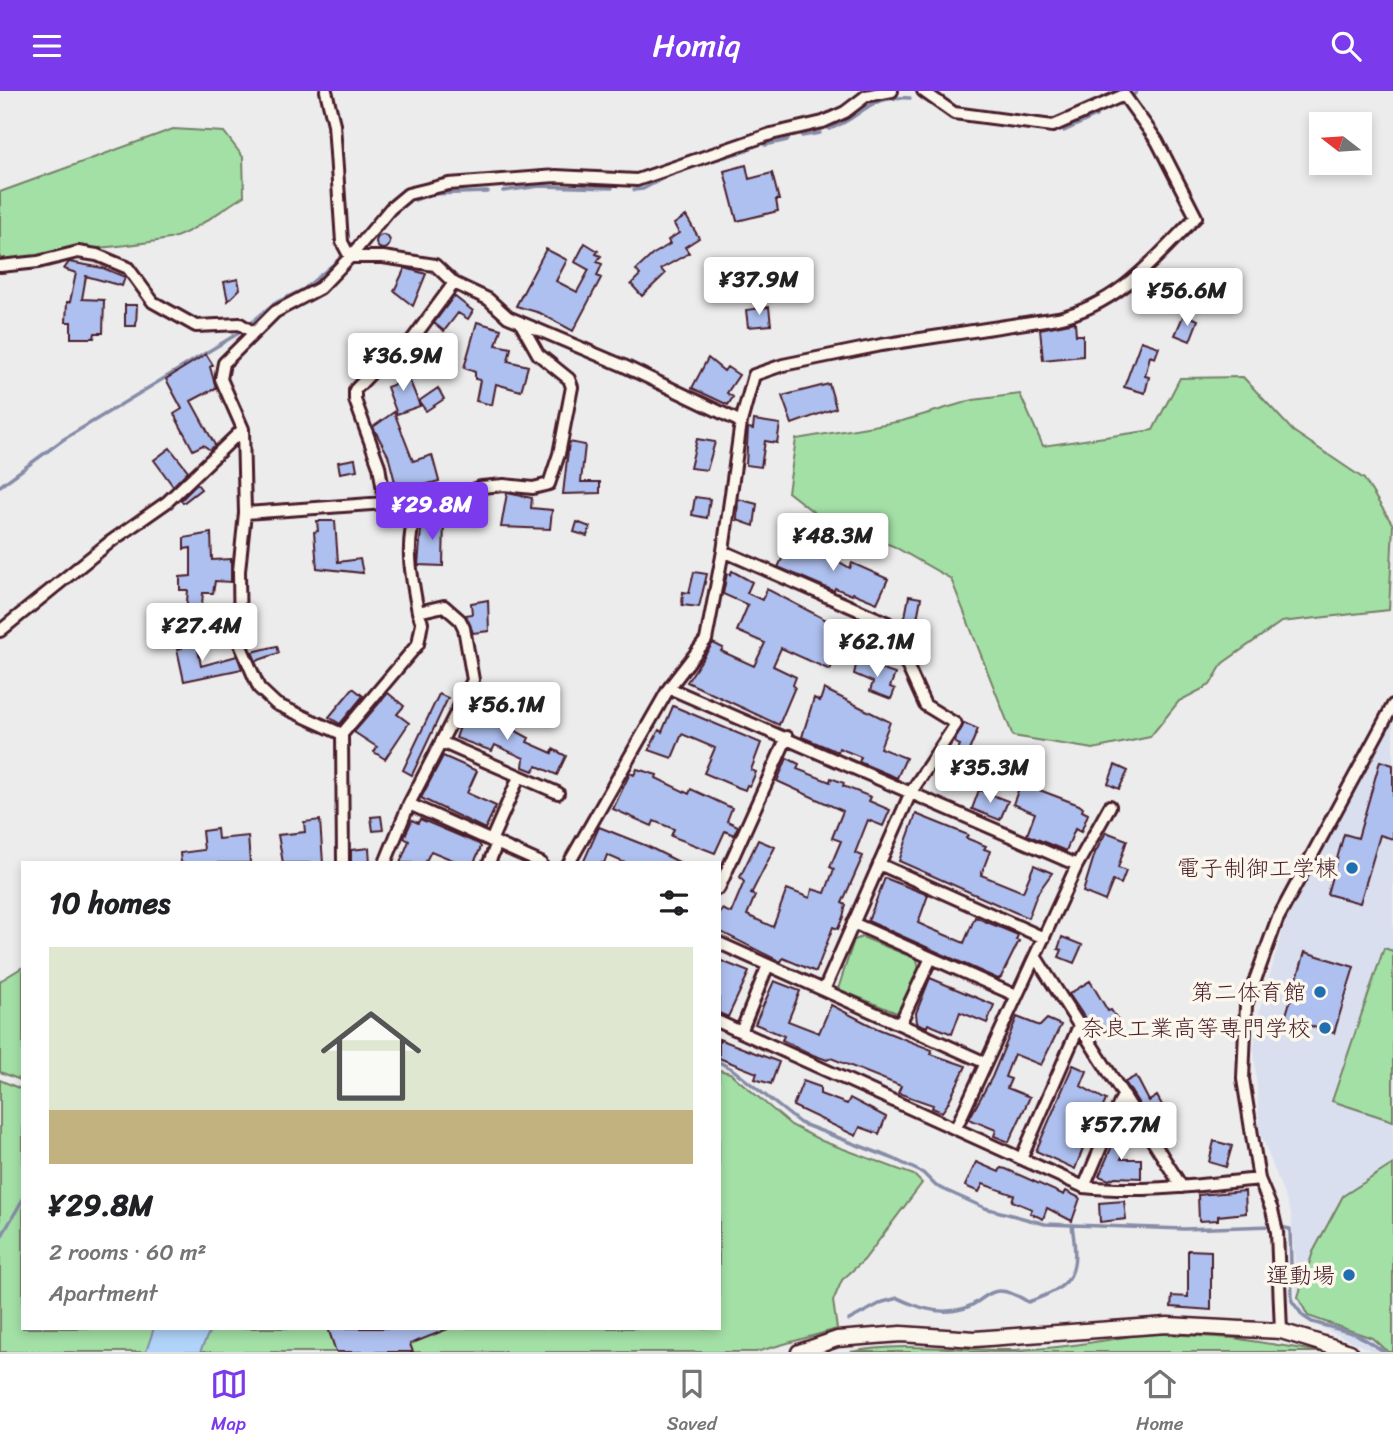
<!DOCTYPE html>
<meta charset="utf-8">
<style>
:root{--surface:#fff;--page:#f6f6f6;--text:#202124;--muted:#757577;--line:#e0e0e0;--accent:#7c3aed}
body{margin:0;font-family:Sriracha,"Klee One",sans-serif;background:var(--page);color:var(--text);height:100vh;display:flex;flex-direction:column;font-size:26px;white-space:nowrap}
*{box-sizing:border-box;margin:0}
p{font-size:23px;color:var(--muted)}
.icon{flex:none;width:38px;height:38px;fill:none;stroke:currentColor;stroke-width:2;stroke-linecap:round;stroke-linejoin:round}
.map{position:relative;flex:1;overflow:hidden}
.panel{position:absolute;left:21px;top:770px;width:700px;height:469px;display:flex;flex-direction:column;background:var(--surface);border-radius:0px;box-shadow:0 4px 10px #0003}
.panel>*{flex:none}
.needle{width:46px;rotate:287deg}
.tools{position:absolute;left:1309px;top:21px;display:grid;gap:14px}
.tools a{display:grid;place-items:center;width:63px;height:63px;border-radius:0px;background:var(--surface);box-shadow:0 4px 10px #0003;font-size:35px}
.price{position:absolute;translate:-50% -60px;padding:0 16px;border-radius:7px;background:#fff;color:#222;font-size:23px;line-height:46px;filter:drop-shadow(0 2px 4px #0008)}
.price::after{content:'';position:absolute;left:50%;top:42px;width:21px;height:16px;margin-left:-10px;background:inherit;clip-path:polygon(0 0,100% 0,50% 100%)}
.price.on{background:var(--accent);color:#fff}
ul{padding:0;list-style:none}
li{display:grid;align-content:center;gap:14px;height:371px;padding:0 28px}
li+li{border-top:2px solid var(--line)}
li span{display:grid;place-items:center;height:217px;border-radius:0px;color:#555}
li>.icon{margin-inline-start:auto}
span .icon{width:126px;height:126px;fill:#fffc;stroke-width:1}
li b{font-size:30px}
h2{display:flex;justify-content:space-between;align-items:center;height:84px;padding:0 28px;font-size:30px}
header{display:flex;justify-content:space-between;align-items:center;height:91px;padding:0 28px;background:var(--accent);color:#fff;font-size:32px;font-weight:600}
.dock{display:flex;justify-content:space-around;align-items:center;height:98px;border-top:2px solid var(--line);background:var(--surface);font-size:19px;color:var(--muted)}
.dock a{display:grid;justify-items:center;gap:4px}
.dock .on{color:var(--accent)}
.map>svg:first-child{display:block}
.built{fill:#d9dfee}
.green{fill:#a3e0a6;stroke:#768068;stroke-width:2}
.water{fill:#b0d4f9;stroke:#878ca7;stroke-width:2}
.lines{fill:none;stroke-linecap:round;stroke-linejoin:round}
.stream{stroke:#878ca7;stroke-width:3.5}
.building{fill:#aec0ef;stroke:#4a1f2b;stroke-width:2}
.minor-casing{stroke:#4a1f2b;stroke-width:16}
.tertiary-casing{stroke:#4a1f2b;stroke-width:19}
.minor{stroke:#fbf7ec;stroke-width:10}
.tertiary{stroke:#fbf7ec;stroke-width:14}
.poi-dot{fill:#1f6fb2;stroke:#fbf7ec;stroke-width:2.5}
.labels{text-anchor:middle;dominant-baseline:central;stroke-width:7;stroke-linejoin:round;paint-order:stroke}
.poi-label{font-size:23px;fill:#4a1f2b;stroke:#fbf7ec;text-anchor:end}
</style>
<header><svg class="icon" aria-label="menu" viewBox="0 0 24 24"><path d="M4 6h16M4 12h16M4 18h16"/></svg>Homiq<svg class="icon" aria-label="search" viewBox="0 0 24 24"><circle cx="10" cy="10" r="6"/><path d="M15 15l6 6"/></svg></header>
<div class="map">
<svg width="1393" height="1261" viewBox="0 0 1393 1261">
<rect width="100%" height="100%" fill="#ececed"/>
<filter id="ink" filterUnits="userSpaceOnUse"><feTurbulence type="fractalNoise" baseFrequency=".0143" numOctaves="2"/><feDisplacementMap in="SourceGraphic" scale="14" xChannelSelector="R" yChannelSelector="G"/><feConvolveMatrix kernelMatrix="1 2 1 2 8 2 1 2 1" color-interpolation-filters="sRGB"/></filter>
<g filter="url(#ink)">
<path class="built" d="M1393,625V1261H1375L1299,1226L1291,1122L1260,1041L1254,956L1260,918L1289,817L1343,722Z"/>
<path class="green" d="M173,38L224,41L243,66L244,105C225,116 190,144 169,148C113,159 55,155 0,176V101Z
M1243,286L1293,340L1364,388L1393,434L1389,519L1281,531L1223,572L1210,594L1179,610L1150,646L1093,658L1013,645L951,488L893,455L825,430L788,401L796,348L902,330L973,309L1020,303L1043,355L1153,339L1180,287Z
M862,846L917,868L919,879L897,922L838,898L854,849Z
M1384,857L1393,860V1030L1332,1010Z
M23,876V990L0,981V890Z
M719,979L730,982L791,1034L822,1050L914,1084L922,1092L864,1169L842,1189L833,1210L837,1238L756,1261H0V989L23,999V1237H719Z
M1393,1073V1261H1388L1372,1247L1308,1225L1298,1206L1313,1161L1343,1105Z
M1149,1242L1233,1247L1322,1261H850C901,1251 955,1259 1006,1259C1054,1259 1102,1250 1149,1242Z"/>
<path class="water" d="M154,1237H211L200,1261H146Z"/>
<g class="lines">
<path class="stream" d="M1130,8L1137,0
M829,38C865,26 863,5 910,7
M1064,40L1096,25
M802,45L820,42
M765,54L788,49
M684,78L751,58
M634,99L643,98L673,82
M503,100L540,95L612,97
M415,109L431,103L488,101
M0,395L64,348L242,240L273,213L304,198L342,166
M719,971L732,978L800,1032L894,1068L923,1082L936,1095L985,1117L1045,1133L1184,1138L1272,1135
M1280,1136L1290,1138L1292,1210L1303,1225L1312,1231L1356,1243L1385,1261
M0,1148L23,1108
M849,1229L883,1211L898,1207C917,1216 936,1223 957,1219C989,1214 986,1184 1028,1211C1076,1195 1079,1181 1072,1134"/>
</g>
<path class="building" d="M746,74L749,88L772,82L779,109H776L778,120L737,130L724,80Z
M686,125L699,147L685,156L689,162L661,178L665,183L642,205L631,193L640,184L636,179L652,164L670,153L668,149L679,142L674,133Z
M376 151a7 7 0 1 1 14 0a7 7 0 1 1-14 0Z
M585,152L598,160L596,163L601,165L597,171L602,173L597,185L601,187L573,240L540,222L516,215L546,158L567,169L556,190L577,201L589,179L575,171Z
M69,171L103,177L125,186L122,195L86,185L82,208L104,209L103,242H95L94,247H71V231H66L67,211H70L76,182L64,178Z
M405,177L426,183L413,215L394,200Z
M238,188L240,198L228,210L224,191Z
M454,205L473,220L468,228L458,222L444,240L434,232Z
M125,214H137L136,235H125Z
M769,216L771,234L748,236L746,219Z
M1184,223L1198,229L1190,250L1175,244Z
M477,231L501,238L496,254L511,257L508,270L528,275L521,300L496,293L492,314L476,310L480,289L475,288V281L464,277Z
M1075,231L1076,244H1083V265L1043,269L1040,238Z
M1141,250L1159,256L1155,267L1150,265L1145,285L1149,286L1145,302L1124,296Z
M415,258L441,277L434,286L407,266Z
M206,263L213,274L210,276L216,297L191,310L215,354L210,359L203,354L193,359L174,323L182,318L166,288Z
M708,267L724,280L727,276L739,284L727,302L733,306L728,314L692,297Z
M403,273L420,315L397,323L387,296L403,290L394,281Z
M829,293L836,317L792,333L782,305Z
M438,297L444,308L426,320L419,310Z
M394,321L413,370L432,364L439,390L420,395L422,406L394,403L392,391H395L388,364L373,336Z
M754,329L780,333L777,352L765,350L761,376L746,374L748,337L753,338Z
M697,348L715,351L707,379L690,377Z
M569,351L585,354L581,391H600V402L563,403Z
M170,357L188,380L173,395L154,369Z
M355,368L357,379L340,382L338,371Z
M197,393L201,398L183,412L181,409Z
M507,402L532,407L531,417L552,419L550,438L501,436Z
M695,406L710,408L707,427L692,424Z
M738,408L757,413L754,435L737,429Z
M422,427H444L443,475L418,474Z
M317,430H335L338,471L360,468L363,482L317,477L314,441L318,440Z
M577,431L590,436L587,445L574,441Z
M211,442L212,469L231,468V491L215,490L213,502H203L201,524L189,523L186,521L188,499H180V486L191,485V457L184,458V447Z
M790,452L804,459L807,454H810L850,477L852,472L888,488L877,512L853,502L852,504L835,497L834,500L778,476Z
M732,480L752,491L747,502L762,509L767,498L859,546L852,561L841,555L830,579L781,557L773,575L796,586L793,594L795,596L779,634L687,591L713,552L723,557L721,560L754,575L765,552L737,540L748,514L723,503L727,482L730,484Z
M694,481L707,483L699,516L682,514L683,501L689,502Z
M909,505L921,507L916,533L904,531Z
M488,509L489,540L473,542L466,524L472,523L471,512Z
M220,525L223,551L204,552L201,526Z
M196,548L201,575L237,565L242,578L184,590L177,558L182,557L181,549Z
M277,555L279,562L256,570L252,561Z
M857,570L895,583L890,596L895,598L891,608L870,600L873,591L854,583Z
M353,597L363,605L340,633L329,626Z
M824,598L890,631L880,657L906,667L897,687L859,671L861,666L839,657L838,661L802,646L814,607L820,610Z
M388,602L404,615L397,623L409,632L385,668L374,661L377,656L354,641Z
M439,603L448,607L412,684L403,679Z
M673,615L761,652L751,679L756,681L750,695L747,694L745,699L737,696L704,682L715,657L682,643L672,667L649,659L659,639L662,641Z
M466,619L507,635L529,647L527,651L552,662L553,658L566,665L557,684L537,675L533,680L523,676L524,667L495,654L492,660L456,647Z
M964,632L978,638L968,662L974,664L965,686L949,680L960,654L955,652L956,647Z
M443,665L477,680L467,702L496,715L485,738L421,707Z
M787,667L799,673L797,678L830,691L831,687L844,692L843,695L871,706L869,710L890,719L883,735L868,729L855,762L863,765L842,812L846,814L843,826L838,838L833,836L816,881L783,867L781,871L719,840V825L722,818L731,822L744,791L740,786L758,749L775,756L751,803L755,805L747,824L773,836L787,798L810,807L812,798L825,802L834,778L830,776L841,750L832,747L843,720L777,690Z
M1380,670L1393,674V748L1380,744L1360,812L1327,803L1344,743L1358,747Z
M1115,674L1128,680L1119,698L1108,693Z
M637,678L657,684L656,687L689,703L691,698L732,717L727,730L738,735L734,744L725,740L715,762L671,745L674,738L654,730L652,735L613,718L630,682L634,684Z
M1021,692L1079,714L1083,717L1082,720L1088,723L1081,741L1075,738L1066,760L1027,744L1035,722L1013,713Z
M979,699L1008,710L1000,729L972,718Z
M916,723L968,744L966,747L986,755L984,758L990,760L981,784L1023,801L1034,774L1052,782L1037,803L1028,827L899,770Z
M381,725L383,739L373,740L371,726Z
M420,728L479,753L481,756L474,772H460L431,760L425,772H400L409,750L404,747L412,729L418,732Z
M320,729L323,772H283L278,744L305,741L304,731Z
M599,736L647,755L681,772H625L607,764L604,772H583Z
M217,738L218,748L248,745L250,772H181L180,762L204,759L202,740Z
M1106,741L1127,749L1118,777L1126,780L1121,793L1113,790L1105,810L1083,801L1095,762Z
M369,757L370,772H351V759Z
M885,787L928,804L918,832L929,837L964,852L975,826L1018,844L1016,849L1019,850L1001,886L998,888L868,830Z
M1062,846L1082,854L1074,872L1059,866L1062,859L1058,858Z
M1305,861L1354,876L1334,942L1285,927Z
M719,869L749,881L728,926L719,922Z
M930,887L994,914L987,932L960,921L952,943L928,933L927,936L917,932L916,922Z
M774,890L800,900L788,930L819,942L831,914L876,937L932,959L931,963L966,975L947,1014L942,1021L932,1017L933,1014L898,1002L901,995L831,967L827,969L813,964L782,949L784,945L755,933Z
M1090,890L1108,920L1111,919L1120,932L1097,945L1069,903Z
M1017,926L1040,935L1047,928L1061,934L1041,974L1014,963L1005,986L1011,988L1007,997L1030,1006L1009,1051L994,1045L996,1039L969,1028L992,986Z
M719,948L779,971L771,993L755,988L757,982L719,967Z
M1073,974L1087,980L1081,995L1106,1009L1099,1025L1096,1024L1075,1078L1036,1060Z
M1136,985L1149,1010L1157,1005L1166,1021L1150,1030L1125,991Z
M803,990L820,996V1003L847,1013L850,1007L886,1026L879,1043L860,1036L856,1045L793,1015Z
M1118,1041L1128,1046L1129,1050L1121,1068H1141V1087L1115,1086L1109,1089L1099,1085Z
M1214,1050L1232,1055L1226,1076L1209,1071Z
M976,1071L999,1081L1001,1077L1006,1078L1064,1104L1066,1100L1080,1107L1072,1130L1047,1117L1043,1128L1030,1122L1032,1118L1012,1110L1014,1104L983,1093L979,1101L965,1095Z
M1245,1100L1246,1122L1218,1125V1129L1199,1130L1198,1104Z
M1124,1110L1126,1128L1100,1131L1099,1112Z
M1188,1159L1211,1160V1219L1171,1216L1172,1205L1188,1206Z
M328,1237H447L448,1238L410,1253L413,1261H336Z"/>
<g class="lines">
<defs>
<path id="minor" d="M326,0L334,33L342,151L350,166
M923,0L954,22L1053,35L1124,4
M350,166H383L435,174L454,192L488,208L508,226L624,275L741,331
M0,175L38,171L78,161L97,164L128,177L153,211L196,235L240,233L254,242
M385,412L379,375L355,309V299L375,278L406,257L454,192
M245,422L385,412L430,414L445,411L481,396L504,394L533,397L549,393L559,363L572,296L569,288L538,263L520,231
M723,460L888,532L925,614L956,633L911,701L824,899
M0,540L110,451L167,411L243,338
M669,597L1077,774
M342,643L276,613L259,597L240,553L239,480L245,422L243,338L221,288L224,272L275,221L320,197L350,166L390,118L408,103L449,93L556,85L637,89L771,43L823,31L845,21L866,5L892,0
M441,651L558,702
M409,713L541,772
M491,750L519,686
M343,772L342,643L418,553L422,532L418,521
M385,772L409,713L473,589L464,537L460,529L444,515L418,521C410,478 405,456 417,413
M489,772L497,752
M569,772L669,597L706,549L723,460L741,331L754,284L783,274L881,254L1058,227C1119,213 1153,169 1196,126L1157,50L1124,4
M879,773L1044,847
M719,797L787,646
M853,832L1017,905
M719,852L986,972
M1035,865L1182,1096
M719,931L1084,1096C1142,1102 1201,1094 1259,1088
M900,933L931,867
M741,941L768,874
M956,1037L1077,774L1110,715
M1021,1068L1079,935
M1084,1096L1123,1004
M1281,1240L1277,1141L1272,1119L1259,1088L1243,988L1246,914L1277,829L1393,614"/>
<path id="tertiary" d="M799,1261L837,1248L901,1243L975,1248L1167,1234L1281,1240L1350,1261"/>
</defs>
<use href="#minor" class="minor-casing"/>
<use href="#tertiary" class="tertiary-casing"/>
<use href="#minor" class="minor"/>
<use href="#tertiary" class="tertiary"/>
</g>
</g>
<g class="poi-dot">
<circle cx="1352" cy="777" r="7"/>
<circle cx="1320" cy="901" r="7"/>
<circle cx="1325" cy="937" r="7"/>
<circle cx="1349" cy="1184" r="7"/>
</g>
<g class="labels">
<g class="poi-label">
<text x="1338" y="777">電子制御工学棟</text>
<text x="1306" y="901">第二体育館</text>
<text x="1311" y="937">奈良工業高等専門学校</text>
<text x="1335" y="1184">運動場</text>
</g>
</g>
</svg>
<div class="tools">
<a><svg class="needle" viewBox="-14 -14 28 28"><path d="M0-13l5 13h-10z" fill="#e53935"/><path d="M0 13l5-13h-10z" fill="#757577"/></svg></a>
</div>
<b class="price" style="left:759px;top:226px">¥37.9M</b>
<b class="price" style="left:1187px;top:237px">¥56.6M</b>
<b class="price" style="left:403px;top:302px">¥36.9M</b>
<b class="price on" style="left:432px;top:451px">¥29.8M</b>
<b class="price" style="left:833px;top:482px">¥48.3M</b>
<b class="price" style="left:202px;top:572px">¥27.4M</b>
<b class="price" style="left:877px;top:588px">¥62.1M</b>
<b class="price" style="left:507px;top:651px">¥56.1M</b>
<b class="price" style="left:990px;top:714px">¥35.3M</b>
<b class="price" style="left:1121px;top:1071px">¥57.7M</b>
<section class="panel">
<h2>10 homes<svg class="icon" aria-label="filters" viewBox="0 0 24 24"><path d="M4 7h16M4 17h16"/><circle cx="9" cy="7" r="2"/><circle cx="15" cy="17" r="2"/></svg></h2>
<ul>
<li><span style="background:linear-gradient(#dfe7d0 75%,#c2b280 0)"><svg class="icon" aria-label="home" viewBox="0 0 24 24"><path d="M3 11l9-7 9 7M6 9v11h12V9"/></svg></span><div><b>¥29.8M</b><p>2 rooms · 60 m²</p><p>Apartment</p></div></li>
</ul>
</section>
</div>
<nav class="dock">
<a class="on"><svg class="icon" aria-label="map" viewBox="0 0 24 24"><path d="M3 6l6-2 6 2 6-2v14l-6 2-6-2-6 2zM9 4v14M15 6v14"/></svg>Map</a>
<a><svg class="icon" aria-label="saved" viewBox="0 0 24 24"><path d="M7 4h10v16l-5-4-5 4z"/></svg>Saved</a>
<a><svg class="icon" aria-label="home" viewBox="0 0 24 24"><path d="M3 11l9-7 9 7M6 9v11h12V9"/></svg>Home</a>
</nav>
